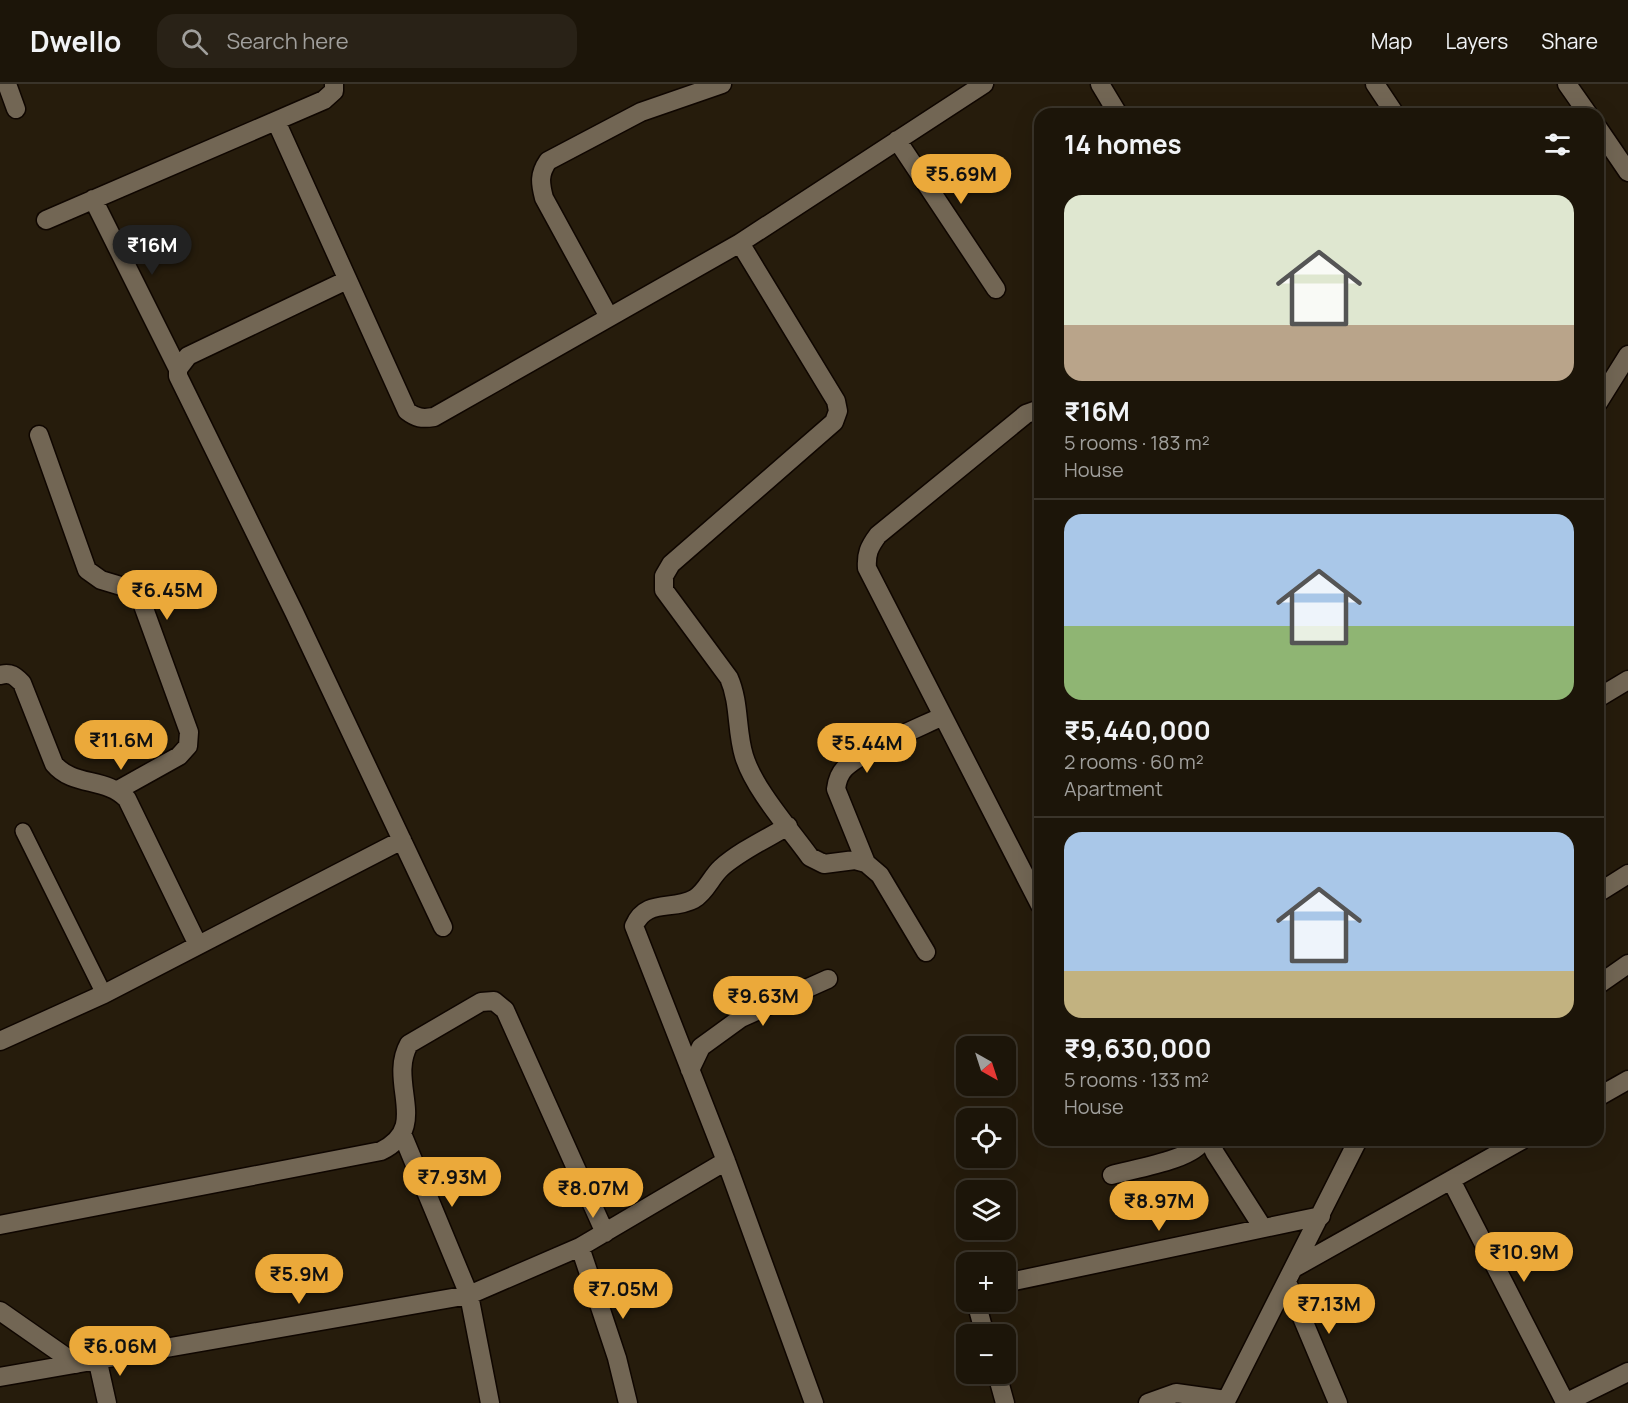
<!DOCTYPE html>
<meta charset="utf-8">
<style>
:root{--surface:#1c1509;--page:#292217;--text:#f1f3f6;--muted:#a09f9c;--line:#3a342a;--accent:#eba93a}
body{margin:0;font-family:Manrope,sans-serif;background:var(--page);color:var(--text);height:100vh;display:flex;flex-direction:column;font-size:22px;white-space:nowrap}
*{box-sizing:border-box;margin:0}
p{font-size:20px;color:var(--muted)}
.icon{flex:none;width:33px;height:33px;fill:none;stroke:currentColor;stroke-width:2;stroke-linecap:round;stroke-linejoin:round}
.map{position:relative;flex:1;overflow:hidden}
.details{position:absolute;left:1034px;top:24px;width:570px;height:1038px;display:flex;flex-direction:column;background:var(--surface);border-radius:18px;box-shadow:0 6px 24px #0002,0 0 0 2px var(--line)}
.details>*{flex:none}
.needle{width:39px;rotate:141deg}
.tools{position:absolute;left:956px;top:952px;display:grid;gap:12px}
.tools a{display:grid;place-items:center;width:60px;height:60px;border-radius:12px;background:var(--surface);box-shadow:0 6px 24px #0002,0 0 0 2px var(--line);font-size:30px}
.price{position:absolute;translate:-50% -51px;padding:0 14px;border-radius:21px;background:var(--accent);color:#111;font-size:20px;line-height:39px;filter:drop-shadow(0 2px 3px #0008)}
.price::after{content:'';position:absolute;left:50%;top:36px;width:18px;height:14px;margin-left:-9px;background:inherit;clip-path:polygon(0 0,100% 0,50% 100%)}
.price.on{background:#222;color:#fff}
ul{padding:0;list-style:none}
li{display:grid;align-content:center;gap:12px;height:318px;padding:0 30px}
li+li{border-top:2px solid var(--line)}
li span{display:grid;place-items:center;height:186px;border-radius:18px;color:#555}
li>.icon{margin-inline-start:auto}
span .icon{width:108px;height:108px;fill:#fffc;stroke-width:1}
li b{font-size:26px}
h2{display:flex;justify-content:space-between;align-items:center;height:72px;padding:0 30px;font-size:26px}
header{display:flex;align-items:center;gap:36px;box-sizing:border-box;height:84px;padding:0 30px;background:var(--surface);border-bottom:2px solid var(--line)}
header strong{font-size:28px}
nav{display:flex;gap:33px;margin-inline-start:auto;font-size:21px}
.search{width:420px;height:54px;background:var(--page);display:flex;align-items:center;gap:15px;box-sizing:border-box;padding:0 21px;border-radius:18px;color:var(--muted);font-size:22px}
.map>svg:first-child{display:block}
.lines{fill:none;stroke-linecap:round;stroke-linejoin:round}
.service-casing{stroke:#0f0600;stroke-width:18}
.minor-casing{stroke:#0f0600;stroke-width:21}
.service{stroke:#726654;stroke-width:15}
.minor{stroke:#726654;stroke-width:18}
</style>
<header>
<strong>Dwello</strong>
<div class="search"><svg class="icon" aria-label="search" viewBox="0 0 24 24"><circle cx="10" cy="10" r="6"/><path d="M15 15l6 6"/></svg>Search here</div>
<nav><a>Map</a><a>Layers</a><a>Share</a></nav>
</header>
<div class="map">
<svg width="1628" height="1319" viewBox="0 0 1628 1319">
<rect width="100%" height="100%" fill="#261c0c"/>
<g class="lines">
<defs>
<path id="service" d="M23,747L104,910"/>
<path id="minor" d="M7,0L16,25
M1100,0L1118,30
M1375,0L1395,30
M1567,0L1588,30
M276,37L407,327C416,334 422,335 434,333L740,159L984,0
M1598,44L1628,88
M897,56L996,205
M93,115L178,285
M46,136L324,16L334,7V0
M740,159L836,317L838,327L834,338L671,480L664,492V506L729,594C740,619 736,646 744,672C754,705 789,744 810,773L824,780L855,776L866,779L880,791L926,868
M347,196L188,272L178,285V292L294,528L443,843
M609,233L544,114C540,99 539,90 548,77L641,28L722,0
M1598,319L1628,271
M1040,325L1026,330L878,451C869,463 866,470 867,484L1040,821
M39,351L87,486L101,496L131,505L141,516L189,648L188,662L179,672L118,706
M0,591C11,588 15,592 22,599L54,680C73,703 106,693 127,715L198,861
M1598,614L1628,596
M788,742C766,755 740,767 721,784C711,793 706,808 694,815C672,827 646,814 634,842L726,1077L814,1319
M866,779L836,705C837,697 839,690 845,684C864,666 918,644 943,632
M1598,809L1628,790
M1598,901L1628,880
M0,957L104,910L402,756
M690,986L701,963L741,934L828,895
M1598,1013L1628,996
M403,1052L469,1211L580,1163L726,1077
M1209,1056L1215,1069L1263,1144
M1112,1091C1132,1085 1194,1076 1203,1056
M1451,1096L1565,1318
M0,1141L381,1067C431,1043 387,999 409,960L481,918L494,917L505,926L605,1149
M580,1163L617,1274L628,1319
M1294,1184L1522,1056
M1287,1198L1338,1319
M1005,1199L1321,1132
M978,1218V1225L985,1251
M0,1227L76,1280
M97,1274L107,1319
M997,1290L1005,1319
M0,1293L469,1211L490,1319
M1148,1319L1176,1309L1226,1316
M1225,1319L1358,1056
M1565,1319L1628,1288"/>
</defs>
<use href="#service" class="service-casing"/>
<use href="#minor" class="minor-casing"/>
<use href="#service" class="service"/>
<use href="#minor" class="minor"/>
</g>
</svg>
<div class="tools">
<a><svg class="needle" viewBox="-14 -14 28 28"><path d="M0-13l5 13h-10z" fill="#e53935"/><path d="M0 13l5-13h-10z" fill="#a09f9c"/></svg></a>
<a><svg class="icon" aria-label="locate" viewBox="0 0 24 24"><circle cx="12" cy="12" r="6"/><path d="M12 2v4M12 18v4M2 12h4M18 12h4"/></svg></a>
<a><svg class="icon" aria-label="layers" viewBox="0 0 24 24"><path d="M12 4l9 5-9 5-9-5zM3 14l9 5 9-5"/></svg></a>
<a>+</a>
<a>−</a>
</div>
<b class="price" style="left:961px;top:121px">₹5.69M</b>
<b class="price on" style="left:152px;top:192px">₹16M</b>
<b class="price" style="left:167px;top:537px">₹6.45M</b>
<b class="price" style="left:121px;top:687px">₹11.6M</b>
<b class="price" style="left:867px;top:690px">₹5.44M</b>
<b class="price" style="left:763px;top:943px">₹9.63M</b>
<b class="price" style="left:452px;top:1124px">₹7.93M</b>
<b class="price" style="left:593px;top:1135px">₹8.07M</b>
<b class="price" style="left:1159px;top:1148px">₹8.97M</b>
<b class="price" style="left:1524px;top:1199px">₹10.9M</b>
<b class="price" style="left:299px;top:1221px">₹5.9M</b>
<b class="price" style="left:623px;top:1236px">₹7.05M</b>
<b class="price" style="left:1329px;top:1251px">₹7.13M</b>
<b class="price" style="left:120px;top:1293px">₹6.06M</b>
<section class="details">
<h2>14 homes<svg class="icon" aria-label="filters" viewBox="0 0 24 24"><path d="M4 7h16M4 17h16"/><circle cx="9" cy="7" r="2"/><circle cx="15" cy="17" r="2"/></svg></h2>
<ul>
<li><span style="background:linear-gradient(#dfe7d0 70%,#b9a48a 0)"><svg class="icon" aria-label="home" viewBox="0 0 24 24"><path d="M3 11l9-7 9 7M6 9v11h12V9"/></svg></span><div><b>₹16M</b><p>5 rooms · 183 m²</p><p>House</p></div></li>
<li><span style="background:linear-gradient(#a9c7e8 60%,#8fb573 0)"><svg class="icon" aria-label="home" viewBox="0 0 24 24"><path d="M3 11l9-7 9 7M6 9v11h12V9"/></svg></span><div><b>₹5,440,000</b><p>2 rooms · 60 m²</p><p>Apartment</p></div></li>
<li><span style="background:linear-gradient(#a9c7e8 75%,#c2b280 0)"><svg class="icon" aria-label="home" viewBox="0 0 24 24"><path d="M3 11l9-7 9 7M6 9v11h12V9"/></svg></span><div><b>₹9,630,000</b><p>5 rooms · 133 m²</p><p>House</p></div></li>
</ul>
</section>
</div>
